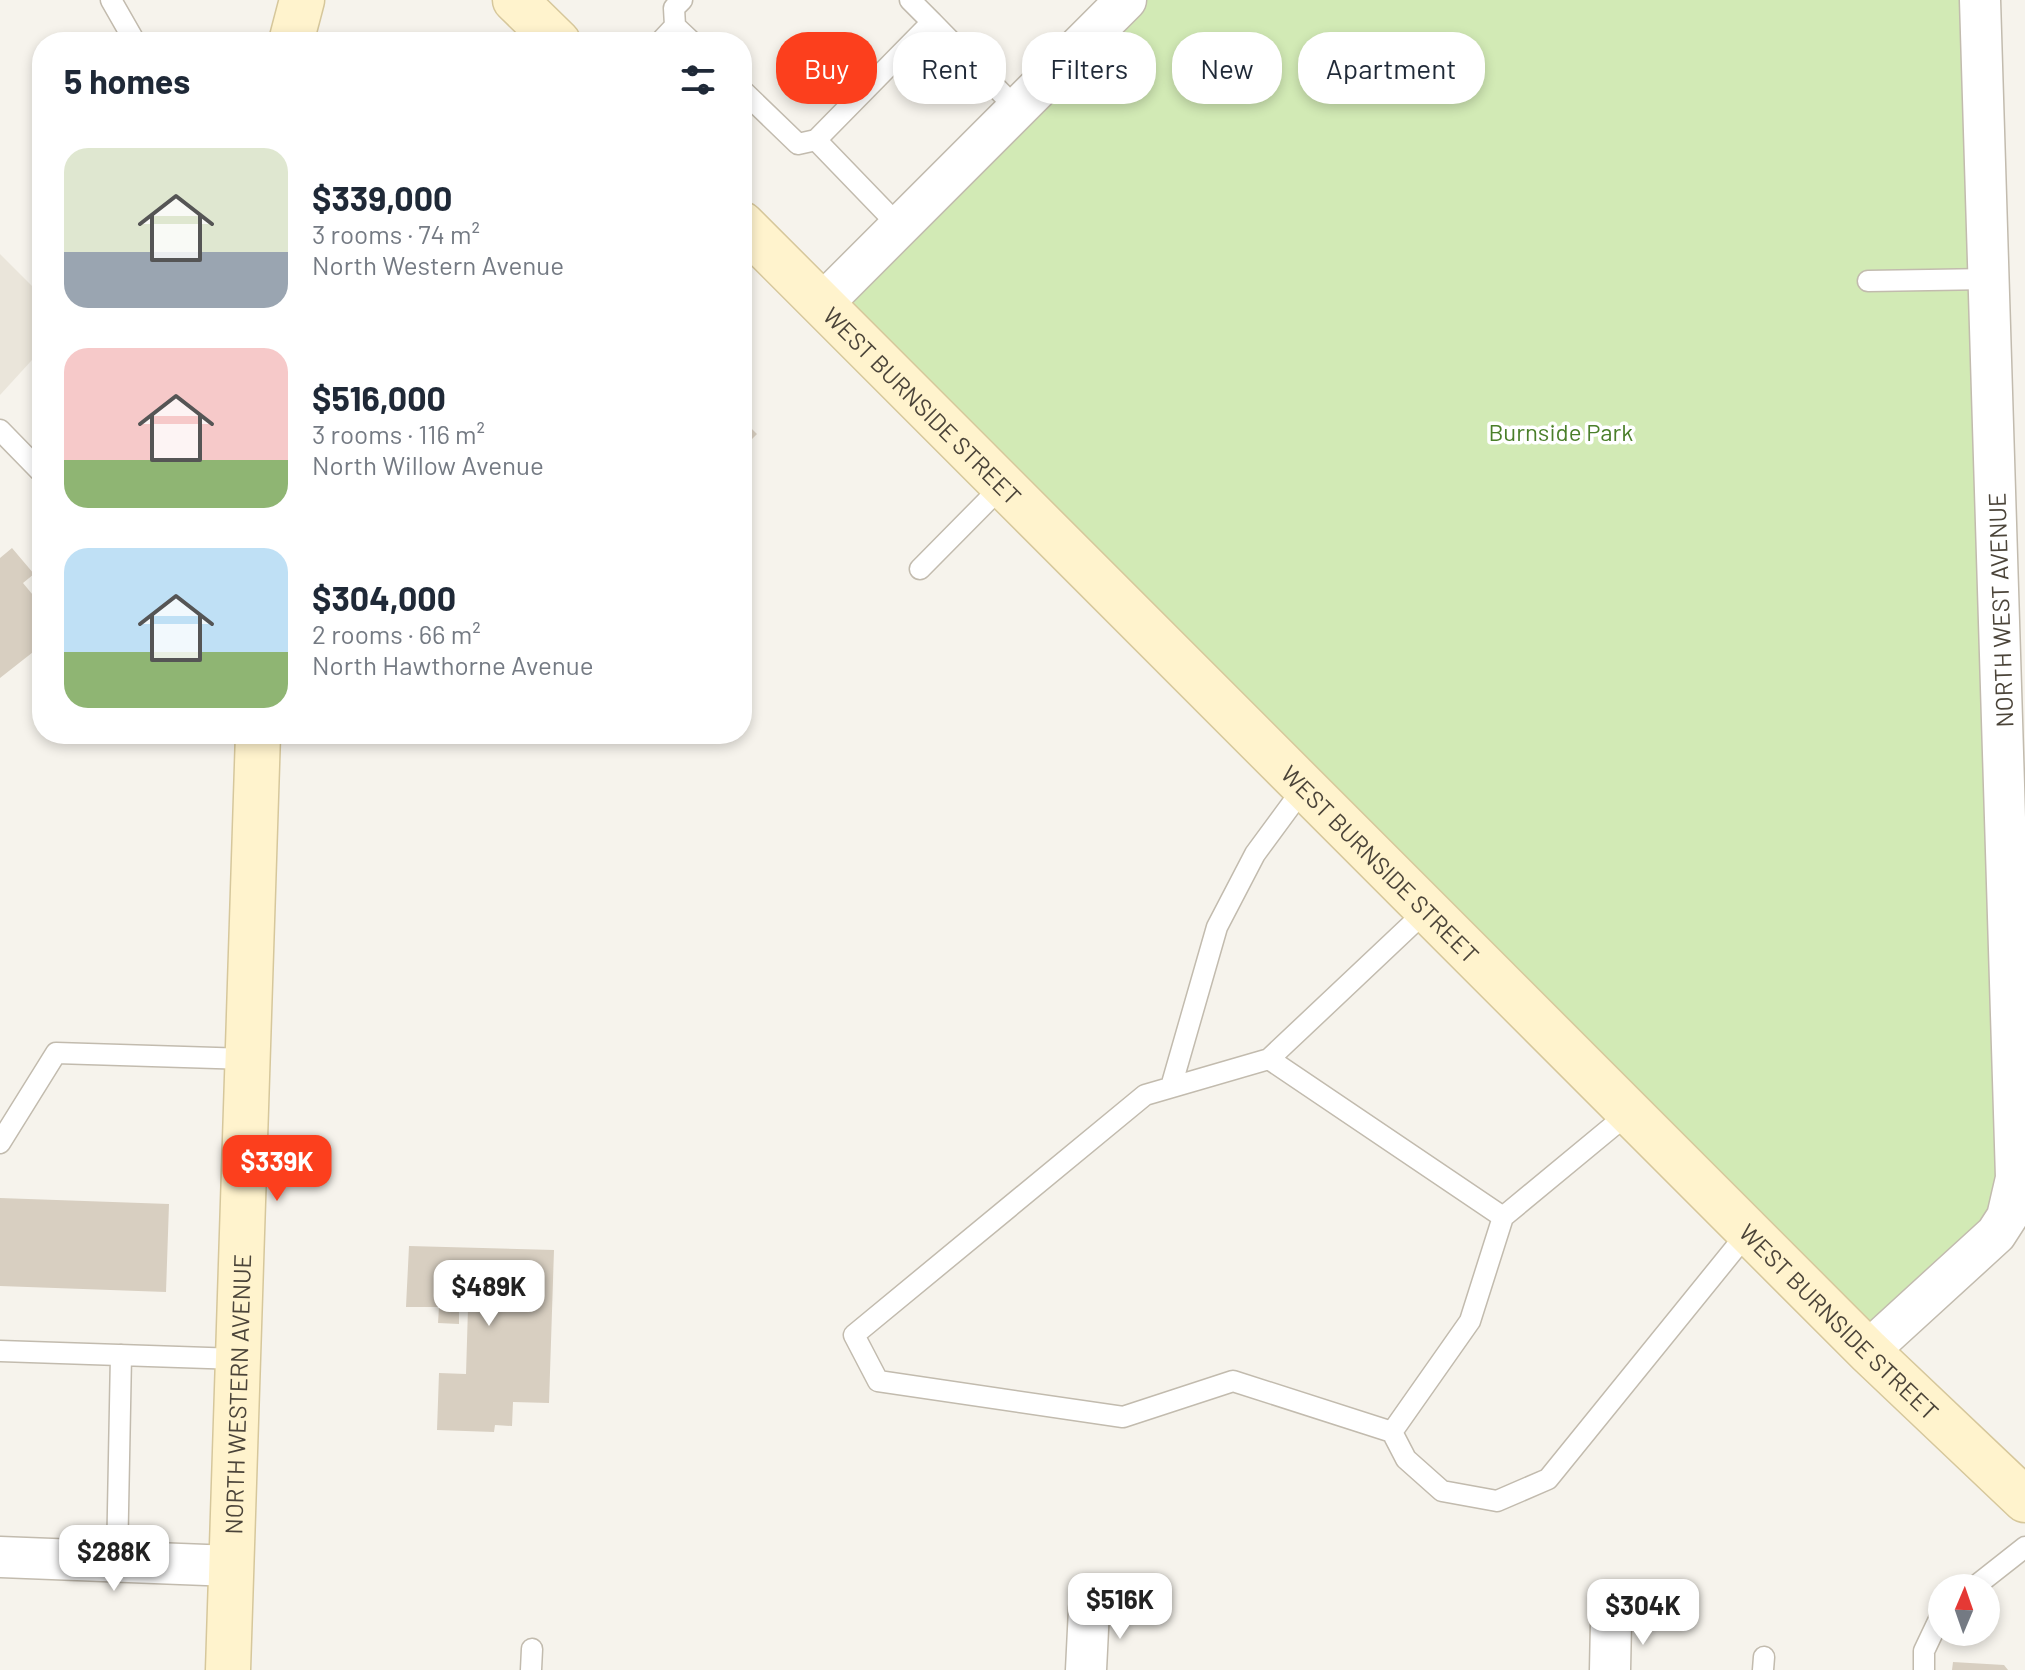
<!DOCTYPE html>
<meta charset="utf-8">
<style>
:root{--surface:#fff;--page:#f6f6f7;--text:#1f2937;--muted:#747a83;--accent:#fc3f1d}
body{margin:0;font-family:Barlow,sans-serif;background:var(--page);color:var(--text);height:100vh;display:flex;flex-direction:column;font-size:30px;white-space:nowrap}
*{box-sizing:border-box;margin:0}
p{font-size:26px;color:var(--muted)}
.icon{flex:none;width:44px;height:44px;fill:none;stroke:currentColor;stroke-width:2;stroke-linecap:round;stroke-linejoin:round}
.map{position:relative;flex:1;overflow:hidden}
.sheet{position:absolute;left:32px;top:32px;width:720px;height:712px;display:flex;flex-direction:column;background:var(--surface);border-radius:32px;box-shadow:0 4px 12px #0003}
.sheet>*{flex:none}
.guide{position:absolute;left:776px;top:32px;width:760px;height:72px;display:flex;gap:16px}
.needle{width:52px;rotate:2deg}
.buttons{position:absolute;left:1928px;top:1574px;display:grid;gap:16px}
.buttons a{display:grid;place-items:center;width:72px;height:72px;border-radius:50%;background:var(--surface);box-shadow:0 4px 12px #0003;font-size:40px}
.price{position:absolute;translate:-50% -68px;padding:0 18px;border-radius:16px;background:#fff;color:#222;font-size:26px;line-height:52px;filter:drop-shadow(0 2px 4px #0008)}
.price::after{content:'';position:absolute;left:50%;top:48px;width:24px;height:18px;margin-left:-12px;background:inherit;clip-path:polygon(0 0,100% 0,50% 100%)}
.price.on{background:var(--accent);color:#fff}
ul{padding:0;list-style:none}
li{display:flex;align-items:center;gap:24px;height:200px;padding:0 32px}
li span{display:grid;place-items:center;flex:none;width:224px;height:160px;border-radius:24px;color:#555}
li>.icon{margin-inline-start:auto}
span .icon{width:96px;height:96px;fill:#fffc;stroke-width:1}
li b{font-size:34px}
h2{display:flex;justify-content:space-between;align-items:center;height:96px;padding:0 32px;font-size:34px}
.pill{padding:0 28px;border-radius:32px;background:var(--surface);box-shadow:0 4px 12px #0003;font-size:28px;line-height:72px}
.pill.on{background:var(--accent);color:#fff}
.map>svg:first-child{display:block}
.residential{fill:#eae5da}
.park{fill:#d2eab5}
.building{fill:#d8cfc1}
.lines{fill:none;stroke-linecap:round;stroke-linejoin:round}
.lane-casing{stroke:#c2bbae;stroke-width:23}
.street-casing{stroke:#c2bbae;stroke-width:43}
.secondary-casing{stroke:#d6c79b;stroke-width:47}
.lane{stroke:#fff;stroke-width:20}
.street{stroke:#fff;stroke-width:40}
.secondary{stroke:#fff3cd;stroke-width:44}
.labels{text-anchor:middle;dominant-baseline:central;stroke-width:7;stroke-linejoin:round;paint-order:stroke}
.street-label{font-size:24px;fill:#4b4439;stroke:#fff}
.park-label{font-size:24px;fill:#4a7f2a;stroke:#fff}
</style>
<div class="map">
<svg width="2025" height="1670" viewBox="0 0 2025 1670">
<rect width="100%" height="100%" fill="#f6f3ec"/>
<path class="residential" d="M0,254L42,296V349L0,395Z"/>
<path class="park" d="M1126,0H1980L2007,1217L1868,1351L823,303Z"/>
<path class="building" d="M742,419L757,434L742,449Z
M12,548L34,574L23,583L42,606V645L0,678V558Z
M0,1198L169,1204L166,1292L0,1286Z
M409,1246L554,1250L549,1403L513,1402L512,1426L495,1425L494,1432L437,1430L439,1373L466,1374L468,1308H459V1324L438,1323L439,1307H406Z
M1953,1662L2004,1665L2008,1670H1952Z"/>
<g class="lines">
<defs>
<path id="lane" d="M111,0L135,42
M910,0L932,22
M675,26L674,8L682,0
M660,42L675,26L692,42
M742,90L798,144L816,140
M899,226L816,140L932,22L1017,109
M1868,281L1989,279
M0,430L42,473
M920,569L1004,484
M1269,1059L1503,1217
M1171,1087L1217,927L1255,854L1305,786
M1630,1112L1503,1217L1470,1321L1392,1432L1406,1459L1442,1491L1497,1501L1548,1479L1749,1231
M0,1143L56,1053L248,1059
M0,1351L238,1359
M1392,1432L1233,1381L1123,1417L878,1381L854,1335L1145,1095L1269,1059L1428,909
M117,1562L121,1355
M1973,1588L2025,1547
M531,1670L532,1649
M1763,1670L1764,1657
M1924,1670V1651L1942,1613"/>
<path id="street" d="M823,303L1126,0
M1868,1351L1996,1234L2007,1217L2016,1178L1980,0
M0,1557L232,1566
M1086,1670L1089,1609
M1610,1670L1611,1622"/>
<g id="secondary">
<path d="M515,0L558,42"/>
<path d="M291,42L302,0"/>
<path id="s1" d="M742,224L1868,1351L2025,1500"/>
<path id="s2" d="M228,1670L258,734"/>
</g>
</defs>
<use href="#lane" class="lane-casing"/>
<use href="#street" class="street-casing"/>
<use href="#secondary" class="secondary-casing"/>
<use href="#lane" class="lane"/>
<use href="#street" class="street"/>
<use href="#secondary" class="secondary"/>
</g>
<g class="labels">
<g class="street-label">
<text stroke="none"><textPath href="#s1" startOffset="256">WEST BURNSIDE STREET</textPath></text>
<text transform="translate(2000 610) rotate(-92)">NORTH WEST AVENUE</text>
<text stroke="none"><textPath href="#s1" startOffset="904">WEST BURNSIDE STREET</textPath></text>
<text stroke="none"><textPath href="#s1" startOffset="1552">WEST BURNSIDE STREET</textPath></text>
<text stroke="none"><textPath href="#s2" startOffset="276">NORTH WESTERN AVENUE</textPath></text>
</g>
<g class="park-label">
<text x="1561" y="431">Burnside Park</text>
</g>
</g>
</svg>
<div class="buttons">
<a><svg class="needle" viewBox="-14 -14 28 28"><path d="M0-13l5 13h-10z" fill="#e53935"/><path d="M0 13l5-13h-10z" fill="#747a83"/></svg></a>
</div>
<b class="price on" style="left:277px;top:1203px">$339K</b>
<b class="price" style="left:489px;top:1328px">$489K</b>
<b class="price" style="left:114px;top:1593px">$288K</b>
<b class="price" style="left:1120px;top:1641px">$516K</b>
<b class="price" style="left:1643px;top:1647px">$304K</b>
<div class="guide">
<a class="pill on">Buy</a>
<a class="pill">Rent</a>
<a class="pill">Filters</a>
<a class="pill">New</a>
<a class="pill">Apartment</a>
</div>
<section class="sheet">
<h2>5 homes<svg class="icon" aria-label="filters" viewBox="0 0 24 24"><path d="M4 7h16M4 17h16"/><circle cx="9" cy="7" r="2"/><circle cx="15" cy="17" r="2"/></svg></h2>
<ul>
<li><span style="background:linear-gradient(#dfe7d0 65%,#9aa5b1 0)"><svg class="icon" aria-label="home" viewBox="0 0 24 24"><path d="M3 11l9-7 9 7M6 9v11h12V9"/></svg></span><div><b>$339,000</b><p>3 rooms · 74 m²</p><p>North Western Avenue</p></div></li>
<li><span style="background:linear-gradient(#f6c9c9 70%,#8fb573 0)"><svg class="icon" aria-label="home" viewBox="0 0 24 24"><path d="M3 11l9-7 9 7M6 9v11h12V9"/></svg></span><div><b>$516,000</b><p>3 rooms · 116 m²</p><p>North Willow Avenue</p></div></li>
<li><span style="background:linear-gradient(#bfe0f5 65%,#8fb573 0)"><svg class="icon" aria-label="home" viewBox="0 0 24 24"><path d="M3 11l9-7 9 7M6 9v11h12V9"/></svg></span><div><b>$304,000</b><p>2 rooms · 66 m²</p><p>North Hawthorne Avenue</p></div></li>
</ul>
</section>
</div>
